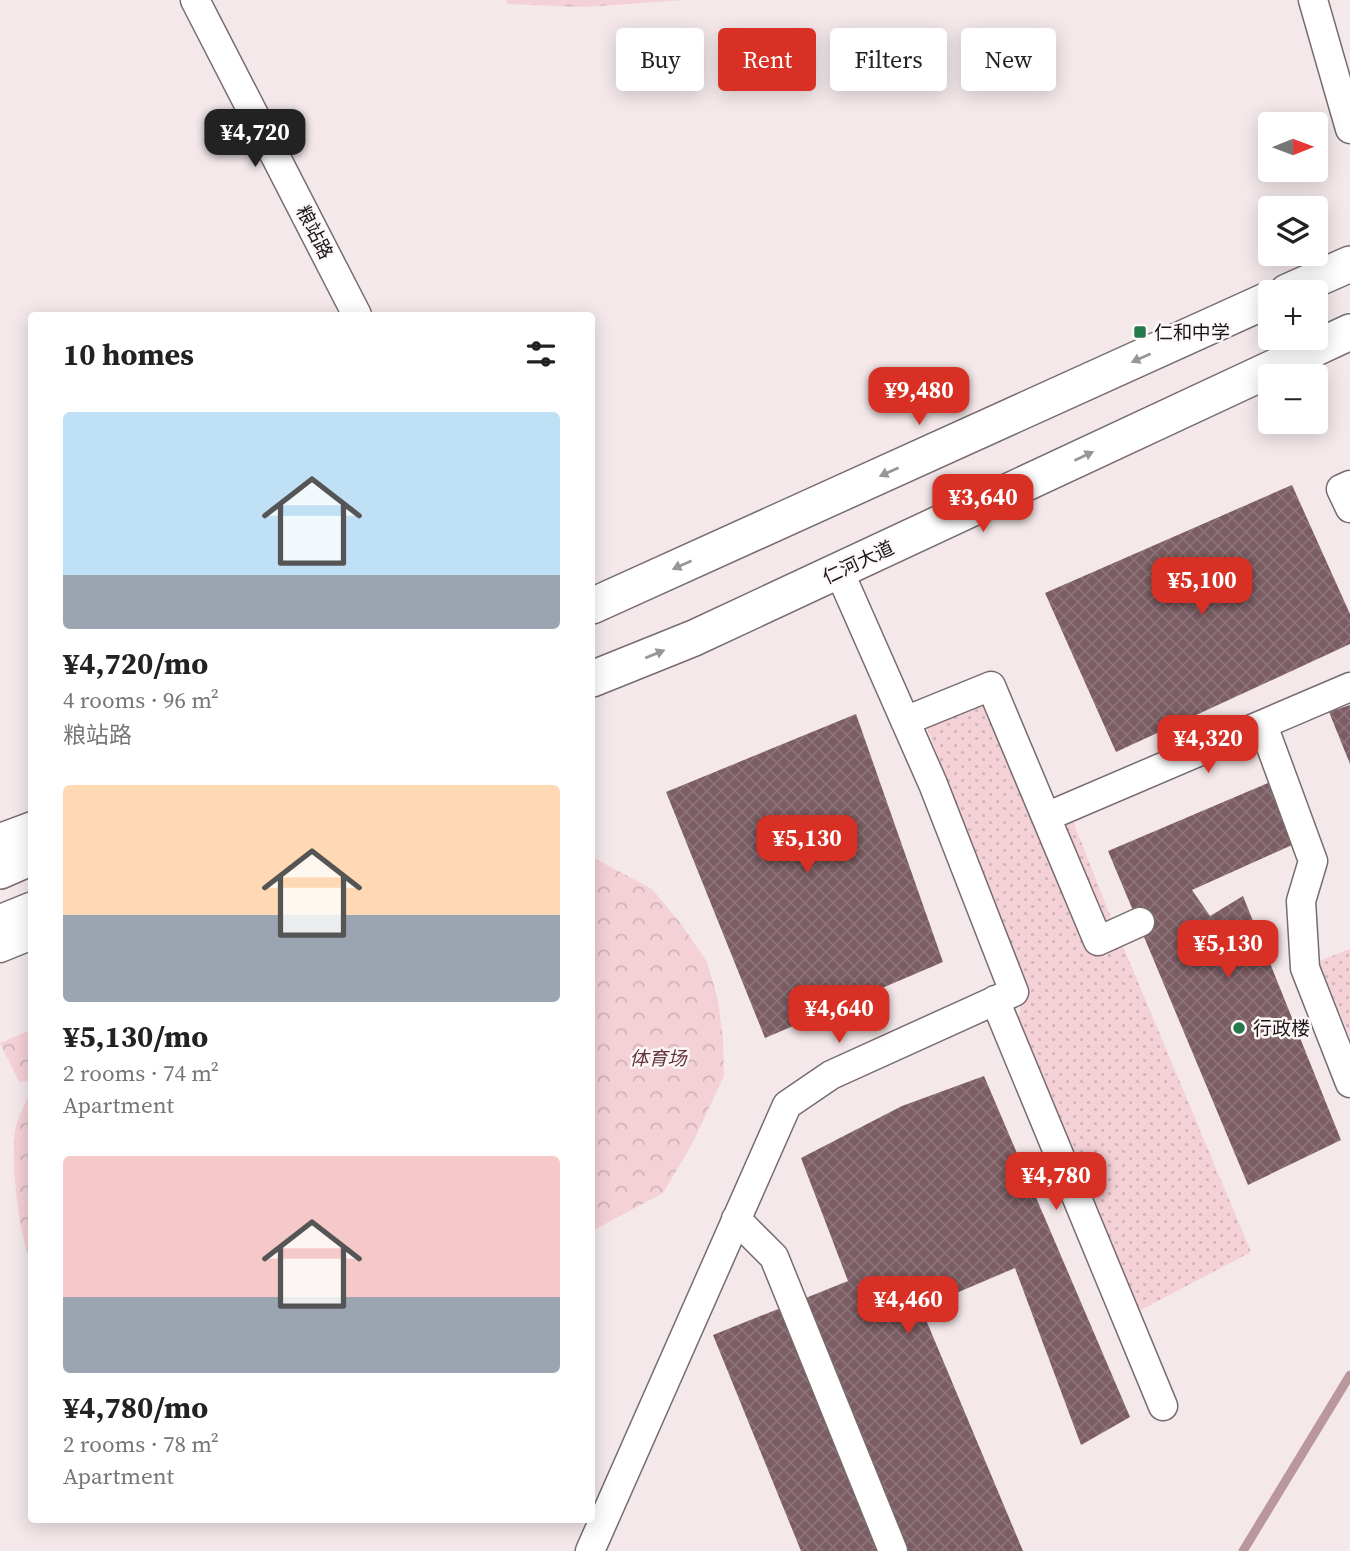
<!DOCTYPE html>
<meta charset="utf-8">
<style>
:root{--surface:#fff;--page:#f6f6f6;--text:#222;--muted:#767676;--accent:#d93025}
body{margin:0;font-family:"Source Serif 4","Noto Sans SC",serif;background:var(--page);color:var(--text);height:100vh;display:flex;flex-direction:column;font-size:26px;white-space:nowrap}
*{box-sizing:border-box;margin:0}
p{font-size:23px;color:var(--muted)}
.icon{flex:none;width:38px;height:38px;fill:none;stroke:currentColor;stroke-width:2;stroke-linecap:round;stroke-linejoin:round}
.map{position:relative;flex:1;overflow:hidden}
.drawer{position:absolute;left:28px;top:312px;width:567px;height:1211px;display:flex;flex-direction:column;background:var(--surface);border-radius:7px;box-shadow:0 4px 18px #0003}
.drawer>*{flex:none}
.hud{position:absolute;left:616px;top:28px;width:628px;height:63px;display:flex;gap:14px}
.needle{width:46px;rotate:89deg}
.fabs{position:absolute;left:1258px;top:112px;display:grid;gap:14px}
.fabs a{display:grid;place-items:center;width:70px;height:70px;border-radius:7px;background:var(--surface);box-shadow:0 4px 18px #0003;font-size:35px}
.price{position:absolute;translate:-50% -60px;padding:0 16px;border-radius:14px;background:var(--accent);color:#fff;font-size:23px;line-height:46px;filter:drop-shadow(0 2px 4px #0008)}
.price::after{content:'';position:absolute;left:50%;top:42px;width:21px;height:16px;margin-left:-10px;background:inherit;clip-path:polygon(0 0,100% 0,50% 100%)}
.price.selected{background:#222;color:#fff}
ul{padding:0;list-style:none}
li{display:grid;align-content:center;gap:14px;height:371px;padding:0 35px}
li span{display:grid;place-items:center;height:217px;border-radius:7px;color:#555}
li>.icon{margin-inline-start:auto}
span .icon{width:126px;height:126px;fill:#fffc;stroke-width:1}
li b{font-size:30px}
h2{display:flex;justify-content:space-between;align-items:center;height:84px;padding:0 35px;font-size:30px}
.chip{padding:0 24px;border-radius:7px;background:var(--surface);box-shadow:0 4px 18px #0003;font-size:24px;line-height:63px}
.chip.selected{background:var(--accent);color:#fff}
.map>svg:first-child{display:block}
.grass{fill:url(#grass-dots)}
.forest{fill:url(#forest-crowns)}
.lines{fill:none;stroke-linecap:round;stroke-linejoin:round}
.stream{stroke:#b9979d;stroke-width:9}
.building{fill:url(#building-cross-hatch)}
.minor-casing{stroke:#776c6e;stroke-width:31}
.major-casing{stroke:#776c6e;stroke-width:38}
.minor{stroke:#fff;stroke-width:28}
.major{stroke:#fff;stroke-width:35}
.oneway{fill:#989697}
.poi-dot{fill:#257a4d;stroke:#fef7f8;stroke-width:2.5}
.labels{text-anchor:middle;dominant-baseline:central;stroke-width:5;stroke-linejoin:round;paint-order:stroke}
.street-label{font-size:19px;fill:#1a1617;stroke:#fef7f8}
.poi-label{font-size:19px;fill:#1a1617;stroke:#fef7f8;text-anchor:start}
.park-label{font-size:19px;font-style:italic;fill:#63323d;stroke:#fef7f8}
</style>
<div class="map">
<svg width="1350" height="1551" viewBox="0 0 1350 1551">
<defs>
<pattern id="grass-dots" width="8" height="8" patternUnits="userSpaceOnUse" patternTransform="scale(1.75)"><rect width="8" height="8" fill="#f4d1d7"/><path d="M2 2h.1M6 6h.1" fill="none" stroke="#d1b3b8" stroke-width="1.8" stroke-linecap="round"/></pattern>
<pattern id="forest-crowns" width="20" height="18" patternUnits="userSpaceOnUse" patternTransform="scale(1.75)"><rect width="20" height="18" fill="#f4d1d7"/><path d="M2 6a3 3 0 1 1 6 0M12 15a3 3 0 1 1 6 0" fill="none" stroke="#d1b3b8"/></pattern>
<pattern id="building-cross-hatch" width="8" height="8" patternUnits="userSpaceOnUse" patternTransform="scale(1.75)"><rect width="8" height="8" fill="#7c5d63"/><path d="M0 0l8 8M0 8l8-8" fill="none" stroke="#8c7478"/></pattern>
</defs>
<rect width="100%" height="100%" fill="#f4e8ea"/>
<path class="grass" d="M986,702L1037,827L1071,816L1109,913L1251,1252L1135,1313L1017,1032L1024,979L927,728Z
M1350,949V1038L1319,961Z"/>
<path class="forest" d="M507,0H684L584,7L507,4Z
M592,857L652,889L681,924L707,962L718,1000L723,1039L724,1076L692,1144L663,1193L592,1231Z
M31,1030V1080L19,1082L0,1043Z
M31,1091V1261C18,1234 11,1161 15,1131C17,1118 26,1103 31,1091Z"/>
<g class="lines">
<path class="stream" d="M1243,1551L1350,1375"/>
</g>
<path class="building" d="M1292,485L1350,614V644L1116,752L1045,593Z
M1350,705V764L1329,712Z
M856,714L943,962L765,1038L666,792Z
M1268,783L1292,845L1192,890L1210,916L1243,896L1341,1140L1248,1185L1108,851Z
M984,1076L1130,1417L1081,1445L1015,1268L921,1308L1023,1551H801L713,1335L848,1281L801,1158L902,1106Z"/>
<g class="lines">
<defs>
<path id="minor" d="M195,0L357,315
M1313,0L1350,129
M1350,485L1341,489L1350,508
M905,721L991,686L1098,941L1140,922
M1263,725L1313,861L1301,901L1305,968L1350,1083
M1046,817L1350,687
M0,838L32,826
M0,948L32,935
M995,1000L1163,1406
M736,1219L774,1257L893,1551
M590,1551L787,1105L831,1075L1014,992L933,784L843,580"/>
<path id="major" d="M1287,292L1350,264
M592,606L1270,299
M592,679L694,638L1350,332
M0,871L32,857
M0,923L32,910"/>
</defs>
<use href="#minor" class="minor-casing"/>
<use href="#major" class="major-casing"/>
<use href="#minor" class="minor"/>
<use href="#major" class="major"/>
</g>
<defs><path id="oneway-solid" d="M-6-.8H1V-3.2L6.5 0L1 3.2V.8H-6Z" transform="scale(1.75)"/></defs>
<g class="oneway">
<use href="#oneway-solid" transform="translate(1141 358) rotate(156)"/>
<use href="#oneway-solid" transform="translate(1084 456) rotate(-25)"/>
<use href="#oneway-solid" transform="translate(889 472) rotate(156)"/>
<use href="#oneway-solid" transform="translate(682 565) rotate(156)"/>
<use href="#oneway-solid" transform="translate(655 654) rotate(-22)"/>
</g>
<g class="poi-dot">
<rect x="1133" y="325" width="14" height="14" rx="3.5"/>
<circle cx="1239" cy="1028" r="7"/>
</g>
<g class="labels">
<g class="street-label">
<text transform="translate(315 232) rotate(63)">粮站路</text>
<text transform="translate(858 562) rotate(-25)">仁河大道</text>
</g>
<g class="poi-label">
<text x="1154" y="332">仁和中学</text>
<text x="1253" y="1028">行政楼</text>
</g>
<g class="park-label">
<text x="658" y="1058">体育场</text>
</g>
</g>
</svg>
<div class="fabs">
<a><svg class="needle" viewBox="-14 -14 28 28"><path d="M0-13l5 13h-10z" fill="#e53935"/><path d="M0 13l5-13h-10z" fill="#767676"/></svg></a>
<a><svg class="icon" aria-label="layers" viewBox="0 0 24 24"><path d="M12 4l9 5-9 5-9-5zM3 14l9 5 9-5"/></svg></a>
<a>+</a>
<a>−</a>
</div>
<b class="price selected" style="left:255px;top:169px">¥4,720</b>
<b class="price" style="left:919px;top:427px">¥9,480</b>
<b class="price" style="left:983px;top:534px">¥3,640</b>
<b class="price" style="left:1202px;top:617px">¥5,100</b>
<b class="price" style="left:1208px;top:775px">¥4,320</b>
<b class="price" style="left:807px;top:875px">¥5,130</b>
<b class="price" style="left:1228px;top:980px">¥5,130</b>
<b class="price" style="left:839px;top:1045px">¥4,640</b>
<b class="price" style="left:1056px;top:1212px">¥4,780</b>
<b class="price" style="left:908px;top:1336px">¥4,460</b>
<div class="hud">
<a class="chip">Buy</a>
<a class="chip selected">Rent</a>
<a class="chip">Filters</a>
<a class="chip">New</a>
</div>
<section class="drawer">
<h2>10 homes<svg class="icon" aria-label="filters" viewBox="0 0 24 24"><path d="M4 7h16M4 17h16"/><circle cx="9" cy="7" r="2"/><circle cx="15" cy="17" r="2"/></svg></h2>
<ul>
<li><span style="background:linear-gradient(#bfe0f5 75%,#9aa5b1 0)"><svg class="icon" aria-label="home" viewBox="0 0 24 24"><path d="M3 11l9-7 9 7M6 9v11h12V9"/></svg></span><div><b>¥4,720/mo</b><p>4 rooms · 96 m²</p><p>粮站路</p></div></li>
<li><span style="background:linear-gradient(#ffd9b3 60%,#9aa5b1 0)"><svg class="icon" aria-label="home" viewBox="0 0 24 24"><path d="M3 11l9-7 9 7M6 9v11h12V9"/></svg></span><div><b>¥5,130/mo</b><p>2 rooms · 74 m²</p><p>Apartment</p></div></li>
<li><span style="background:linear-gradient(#f6c9c9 65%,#9aa5b1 0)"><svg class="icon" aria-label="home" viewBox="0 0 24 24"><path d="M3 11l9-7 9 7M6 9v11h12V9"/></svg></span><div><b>¥4,780/mo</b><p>2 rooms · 78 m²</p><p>Apartment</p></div></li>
</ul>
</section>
</div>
